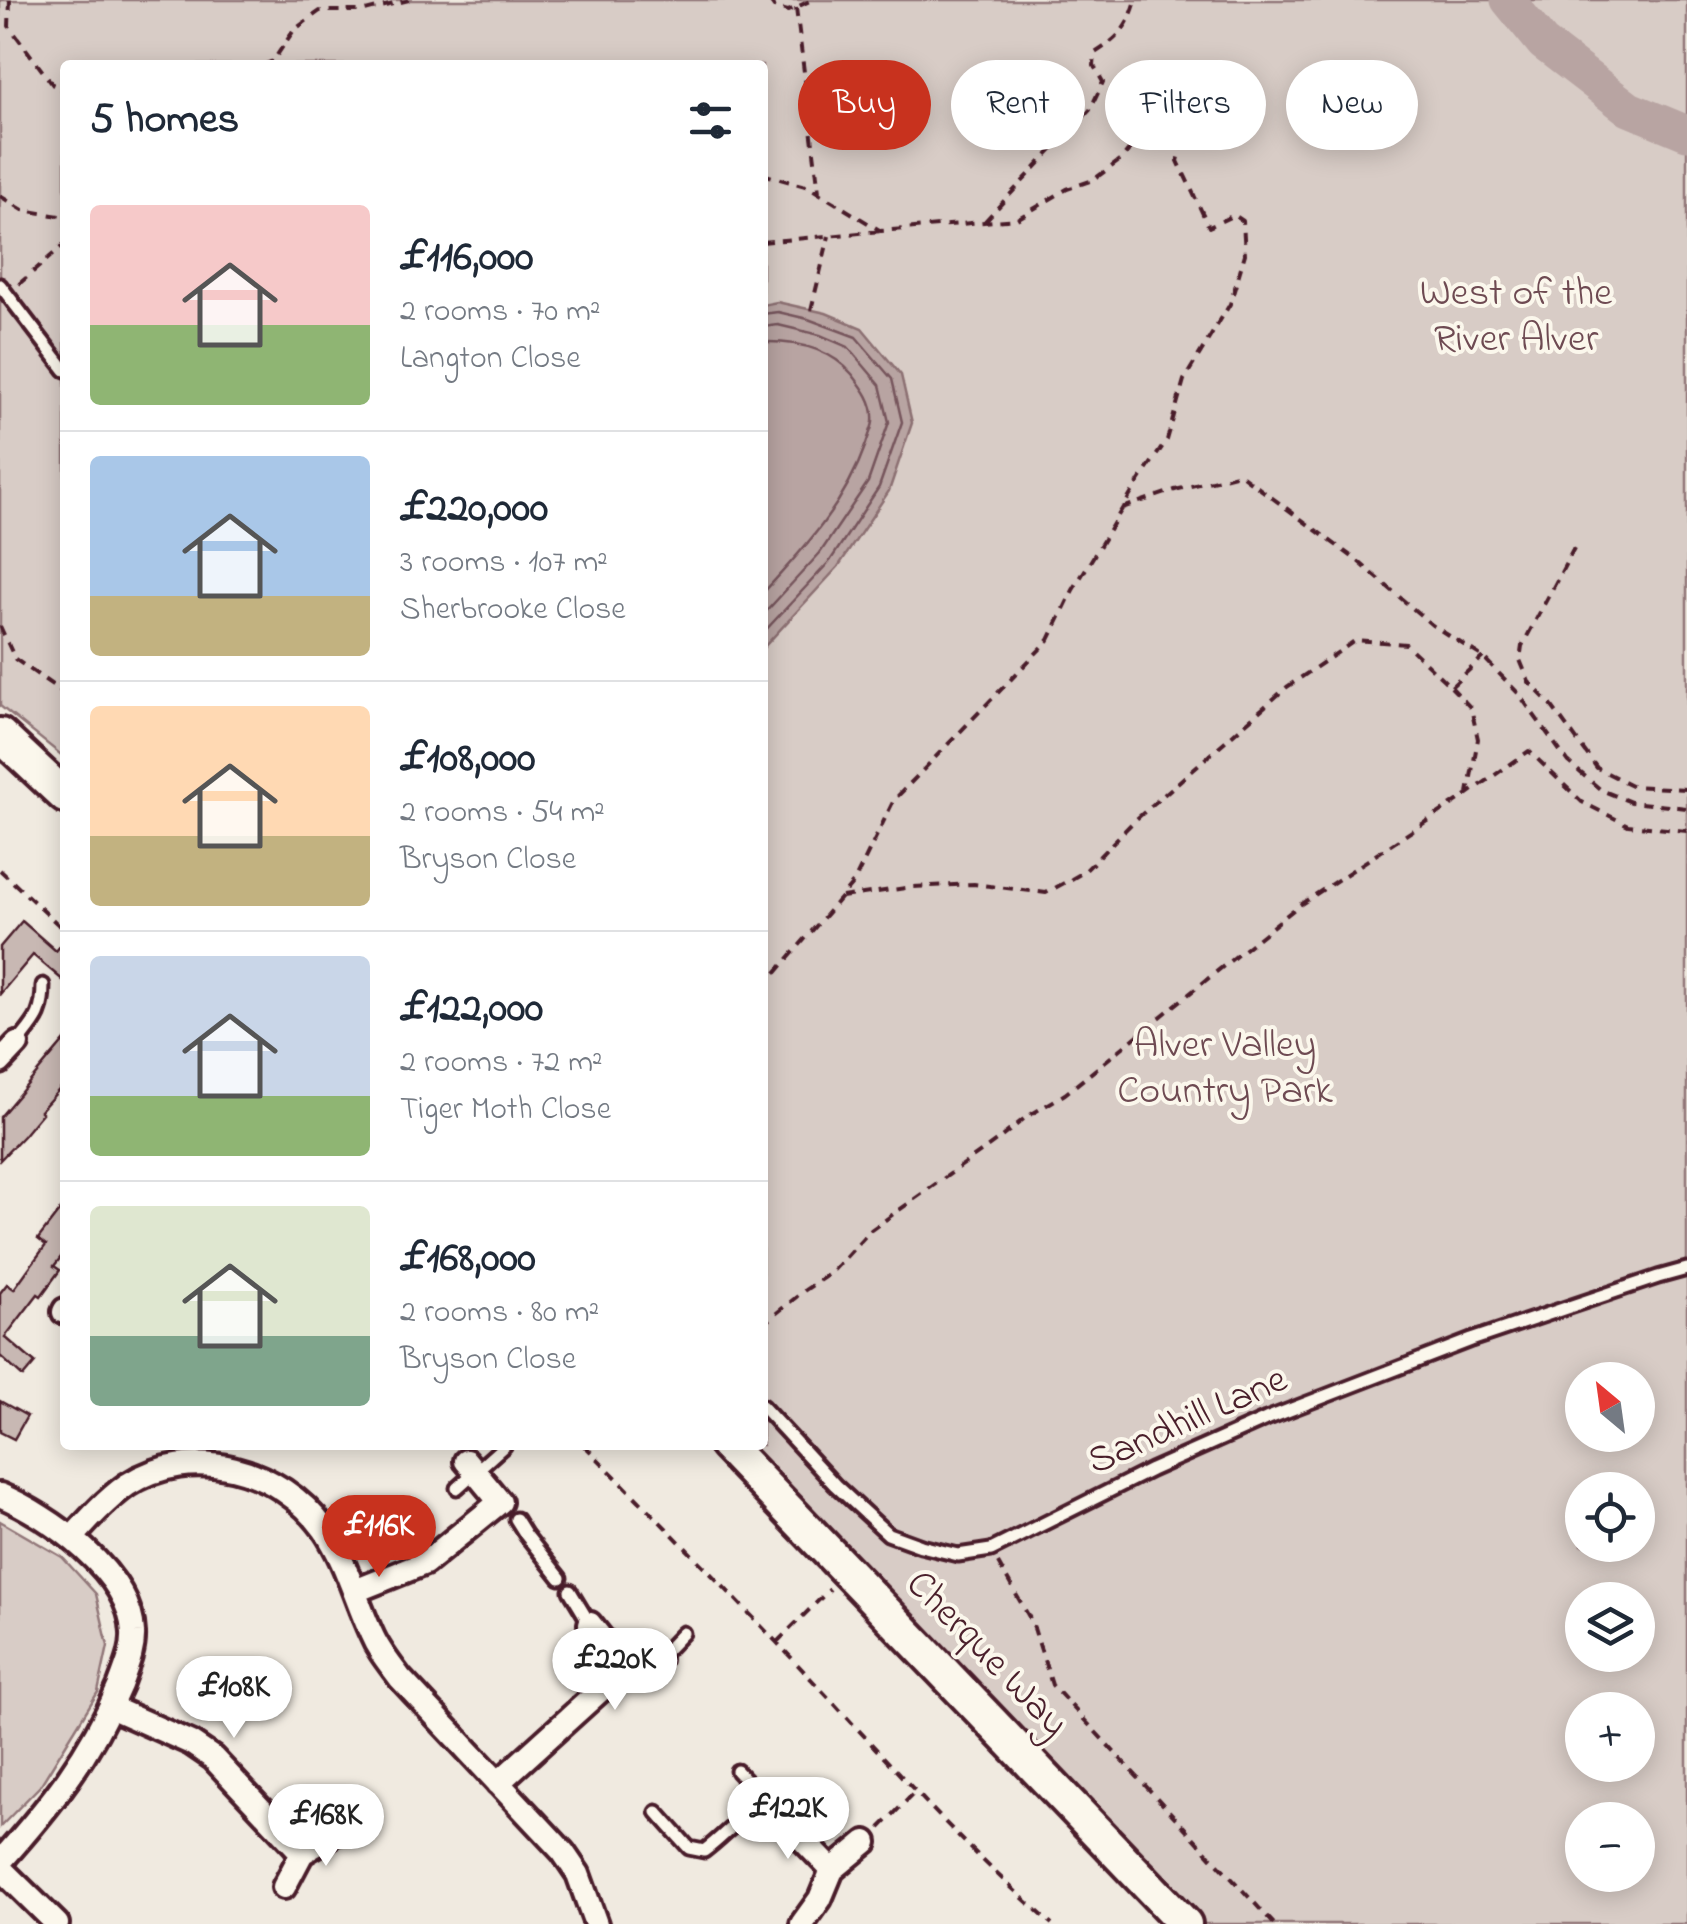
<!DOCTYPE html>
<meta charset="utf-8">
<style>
:root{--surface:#fff;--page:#f2f2f3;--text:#1f2937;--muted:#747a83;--line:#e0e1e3;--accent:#c8321e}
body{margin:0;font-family:"Indie Flower",sans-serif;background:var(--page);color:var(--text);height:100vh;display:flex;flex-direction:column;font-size:38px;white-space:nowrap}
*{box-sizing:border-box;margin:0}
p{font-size:32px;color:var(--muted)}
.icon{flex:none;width:55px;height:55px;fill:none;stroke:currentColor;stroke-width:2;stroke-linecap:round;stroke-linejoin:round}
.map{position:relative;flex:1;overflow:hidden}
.side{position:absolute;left:60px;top:60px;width:708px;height:1390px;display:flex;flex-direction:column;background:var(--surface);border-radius:10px;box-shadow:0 5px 25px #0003}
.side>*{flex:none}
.top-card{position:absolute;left:798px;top:60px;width:738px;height:90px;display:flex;gap:20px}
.needle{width:65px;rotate:331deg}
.controls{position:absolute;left:1565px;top:1362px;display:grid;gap:20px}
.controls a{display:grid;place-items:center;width:90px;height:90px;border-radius:50%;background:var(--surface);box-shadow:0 5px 25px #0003;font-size:50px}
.price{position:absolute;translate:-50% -85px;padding:0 22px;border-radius:35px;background:#fff;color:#222;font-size:32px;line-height:65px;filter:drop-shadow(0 2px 5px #0008)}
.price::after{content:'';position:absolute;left:50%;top:60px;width:30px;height:22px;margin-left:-15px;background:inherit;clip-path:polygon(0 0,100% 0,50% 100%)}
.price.on{background:var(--accent);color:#fff}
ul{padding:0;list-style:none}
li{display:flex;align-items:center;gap:30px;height:250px;padding:0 30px}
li+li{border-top:2px solid var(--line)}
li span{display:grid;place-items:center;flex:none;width:280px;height:200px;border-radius:10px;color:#555}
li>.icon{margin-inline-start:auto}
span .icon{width:120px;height:120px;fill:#fffc;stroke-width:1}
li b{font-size:42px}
h2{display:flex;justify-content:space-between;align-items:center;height:120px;padding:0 30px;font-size:42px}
.tag{padding:0 35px;border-radius:45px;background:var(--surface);box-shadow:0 5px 25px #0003;font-size:35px;line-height:90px}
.tag.on{background:var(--accent);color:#fff}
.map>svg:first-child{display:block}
.green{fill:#d8ccc6;stroke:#917678;stroke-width:2.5;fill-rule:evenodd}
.water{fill:#b8a4a2;stroke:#8c6f72;stroke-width:2.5}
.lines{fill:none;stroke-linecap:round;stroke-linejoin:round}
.shore{stroke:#76545b;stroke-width:2.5}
.river{stroke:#b8a4a2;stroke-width:35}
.building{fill:#c8b8b3;stroke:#4a1f2b;stroke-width:2.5}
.lane-casing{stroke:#4a1f2b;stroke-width:19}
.street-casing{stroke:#4a1f2b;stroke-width:30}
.secondary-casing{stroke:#4a1f2b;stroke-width:40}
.path{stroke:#4a1f2b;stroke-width:4;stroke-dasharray:10 8;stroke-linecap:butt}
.lane{stroke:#fbf7ec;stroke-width:11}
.street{stroke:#fbf7ec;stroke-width:22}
.secondary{stroke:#fbf7ec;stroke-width:32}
.labels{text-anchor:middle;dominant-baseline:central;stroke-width:8;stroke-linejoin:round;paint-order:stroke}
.park-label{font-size:40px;fill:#6e4a52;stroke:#fbf7ec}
.street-label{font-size:40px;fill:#4a1f2b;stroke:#fbf7ec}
</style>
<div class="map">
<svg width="1687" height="1924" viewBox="0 0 1687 1924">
<rect width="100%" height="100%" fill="#f0eae0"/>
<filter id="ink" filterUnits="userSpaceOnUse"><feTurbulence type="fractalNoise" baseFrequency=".01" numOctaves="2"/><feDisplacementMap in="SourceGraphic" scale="20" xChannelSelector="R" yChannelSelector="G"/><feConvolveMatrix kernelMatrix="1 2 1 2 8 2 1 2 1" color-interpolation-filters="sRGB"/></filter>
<g filter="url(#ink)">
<path class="green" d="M0,0H1687V1924H1185L726,1445H762V65H65V758L0,706ZM1582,1380H1638V1435H1582ZM1582,1490H1638V1545H1582ZM1582,1600H1638V1655H1582ZM1582,1710H1638V1765H1582ZM1582,1820H1638V1875H1582Z
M0,1521L62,1557L96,1594L108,1646L98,1692L40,1786L0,1827Z"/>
<path class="water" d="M777,302L826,313L862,328L901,375L912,423L889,491L838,567L763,648L762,305Z"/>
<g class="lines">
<path class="shore" d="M762,314L778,312L808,319L856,337L892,379L902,422L879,487L830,561L762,634
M762,327L778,325L820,335L848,347L880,385L889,422L868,482L820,553L762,616
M762,342C796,341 830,348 852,374C863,388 875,403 873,422C872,429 868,437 866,444C845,504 805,548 762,594"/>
<path class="river" d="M1508,0L1543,43L1629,109L1687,133"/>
</g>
<path class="building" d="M22,921L56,951L65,940V982L33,955L0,994V947Z
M65,1040V1083L40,1111L42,1113L23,1136L0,1160V1117Z
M65,1204V1252L54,1266L60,1270L41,1296L38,1294L5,1337L35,1363L23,1377L0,1356V1293L7,1284L14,1289L29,1268L46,1245L38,1239Z
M0,1401L27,1416L14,1439L0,1432Z"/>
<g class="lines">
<defs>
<path id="lane" d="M0,285L65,370
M17,1044C35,1021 43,1016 43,985
M762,1406L835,1485L888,1534L921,1546L958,1555L991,1550L1151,1470L1266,1419L1471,1340L1658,1277L1687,1269
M457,1488L505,1445
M516,1519L526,1535L560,1578
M570,1591L590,1624
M658,1659L683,1633
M657,1812L689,1848L704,1851C726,1835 741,1814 767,1803L737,1771"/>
<path id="street" d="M0,1062L17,1044
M64,1312L65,1310
M0,1495C50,1516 131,1573 133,1633C134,1651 126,1668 120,1685C90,1756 51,1805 0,1862
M72,1538C89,1519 106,1500 127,1485C192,1443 280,1468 324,1529C346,1561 355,1598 371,1633C378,1650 389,1663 400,1678L563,1852L578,1874L596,1924
M355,1591L425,1563L500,1502L466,1461
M625,1668L658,1659
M110,1707L191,1743L213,1758L302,1853
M498,1783L625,1668L590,1624
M767,1803L832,1870L820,1899L802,1924
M0,1868L57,1924
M832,1870L866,1842
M284,1887L302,1853L344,1828"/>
<path id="secondary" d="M0,735L65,796
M726,1445L1185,1924"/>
</defs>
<use href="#lane" class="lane-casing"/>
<use href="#street" class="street-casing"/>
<use href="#secondary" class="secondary-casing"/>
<path class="path" d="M10,0L9,26L53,85L65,92
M769,0L774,7L788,11L812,0
M796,8L819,192
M263,65L273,61L294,30L320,11H365L409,0
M762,174L809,187L881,231L1017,219L1067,189L1093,180L1122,159L1140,136L1162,127L1183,142L1178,161L1209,227L1234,215L1243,221L1245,254L1230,304L1184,380L1167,440L1139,481L1073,590L1049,640L894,800L854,882L762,989
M0,196L23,210L65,217
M985,221L1090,110L1103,82L1094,66L1095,53C1118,39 1129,26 1136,0
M762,242L881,231
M19,284L65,244
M811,310L829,236
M1122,508L1175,490L1240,474L1359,562L1432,625L1483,657L1518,693L1568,762L1601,790L1631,802L1687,808
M1574,548L1522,646L1520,660L1529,682L1551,705L1597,768L1633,786L1687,789
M0,626L15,659L65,694
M1451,687L1471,708L1478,739L1468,793
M0,870L65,931
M842,897L913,887L974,884L1046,893L1084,872L1134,821L1287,687L1356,640L1406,644L1451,687L1483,657
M762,1325L805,1290L832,1272L871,1230L999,1139L1025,1118L1065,1094L1298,906L1468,794L1529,751L1582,802L1628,825L1687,831
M584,1445C661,1523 738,1600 812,1680C890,1763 966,1850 1052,1924
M998,1563L1032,1622L1052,1685L1274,1924
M777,1642L830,1589
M880,1828L915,1792"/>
<use href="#lane" class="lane"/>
<use href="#street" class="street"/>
<use href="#secondary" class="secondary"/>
</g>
</g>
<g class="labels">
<g class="park-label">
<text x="1516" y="294">West of the<tspan x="1516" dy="46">River Alver</tspan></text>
<text x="1225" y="1046">Alver Valley<tspan x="1225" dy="46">Country Park</tspan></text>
</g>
<g class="street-label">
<text transform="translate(1188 1422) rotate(-24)">Sandhill Lane</text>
<text transform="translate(986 1655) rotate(46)">Cherque Way</text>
</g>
</g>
</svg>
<div class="controls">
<a><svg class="needle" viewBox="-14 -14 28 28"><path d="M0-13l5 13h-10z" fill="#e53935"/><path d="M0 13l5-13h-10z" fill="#747a83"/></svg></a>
<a><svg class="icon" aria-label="locate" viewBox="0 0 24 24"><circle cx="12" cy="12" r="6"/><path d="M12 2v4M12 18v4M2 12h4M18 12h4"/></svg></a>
<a><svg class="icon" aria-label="layers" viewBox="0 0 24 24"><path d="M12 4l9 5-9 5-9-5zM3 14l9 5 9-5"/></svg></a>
<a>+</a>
<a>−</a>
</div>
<b class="price on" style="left:379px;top:1580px">£116K</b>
<b class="price" style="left:615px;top:1713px">£220K</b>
<b class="price" style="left:234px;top:1741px">£108K</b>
<b class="price" style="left:788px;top:1862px">£122K</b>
<b class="price" style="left:326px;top:1869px">£168K</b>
<div class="top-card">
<a class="tag on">Buy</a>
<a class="tag">Rent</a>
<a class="tag">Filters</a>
<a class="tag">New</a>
</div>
<section class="side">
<h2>5 homes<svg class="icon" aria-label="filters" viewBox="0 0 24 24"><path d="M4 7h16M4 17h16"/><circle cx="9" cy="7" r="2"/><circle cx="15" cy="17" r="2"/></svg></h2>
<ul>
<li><span style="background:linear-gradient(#f6c9c9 60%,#8fb573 0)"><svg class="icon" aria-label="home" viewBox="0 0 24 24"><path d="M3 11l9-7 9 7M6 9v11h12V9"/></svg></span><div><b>£116,000</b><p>2 rooms · 70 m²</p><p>Langton Close</p></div></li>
<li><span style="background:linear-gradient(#a9c7e8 70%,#c2b280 0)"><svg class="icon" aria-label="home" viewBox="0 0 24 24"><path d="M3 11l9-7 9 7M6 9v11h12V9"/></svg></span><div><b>£220,000</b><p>3 rooms · 107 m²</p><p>Sherbrooke Close</p></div></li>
<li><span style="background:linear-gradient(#ffd9b3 65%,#c2b280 0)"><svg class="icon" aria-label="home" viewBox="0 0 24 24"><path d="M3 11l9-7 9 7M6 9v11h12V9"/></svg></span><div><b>£108,000</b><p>2 rooms · 54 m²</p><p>Bryson Close</p></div></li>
<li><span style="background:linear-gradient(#c9d6e8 70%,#8fb573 0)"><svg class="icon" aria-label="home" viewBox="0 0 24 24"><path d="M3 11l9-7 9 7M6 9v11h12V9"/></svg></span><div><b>£122,000</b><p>2 rooms · 72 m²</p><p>Tiger Moth Close</p></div></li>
<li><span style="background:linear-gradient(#dfe7d0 65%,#7fa58c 0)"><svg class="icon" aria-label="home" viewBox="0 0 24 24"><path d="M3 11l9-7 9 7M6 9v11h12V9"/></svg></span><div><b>£168,000</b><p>2 rooms · 80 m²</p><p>Bryson Close</p></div></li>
</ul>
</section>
</div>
